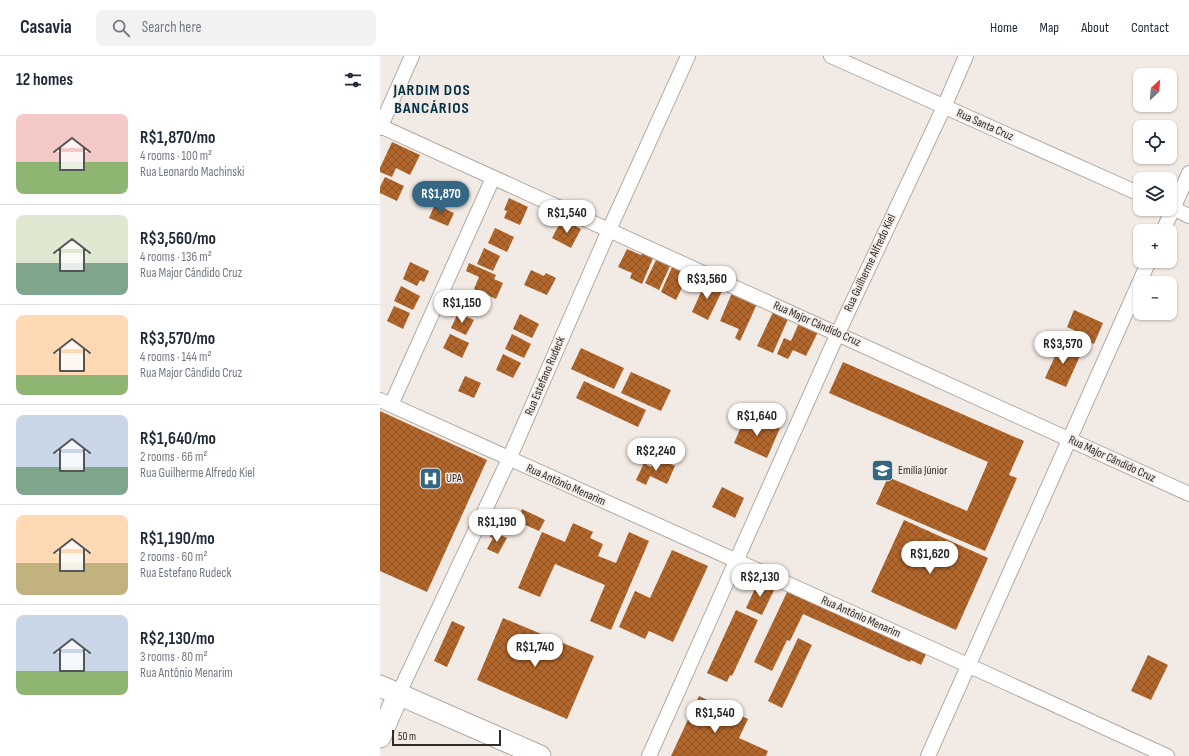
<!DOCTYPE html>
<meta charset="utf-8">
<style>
:root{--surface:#fff;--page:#f2f2f3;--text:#1f2937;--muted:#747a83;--line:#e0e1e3;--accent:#346784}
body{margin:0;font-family:"Sofia Sans Condensed",sans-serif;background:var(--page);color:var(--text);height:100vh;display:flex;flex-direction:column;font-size:15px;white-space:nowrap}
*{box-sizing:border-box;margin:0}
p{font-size:13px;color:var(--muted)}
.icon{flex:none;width:22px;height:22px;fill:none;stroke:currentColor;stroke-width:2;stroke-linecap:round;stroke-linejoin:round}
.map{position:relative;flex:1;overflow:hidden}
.sheet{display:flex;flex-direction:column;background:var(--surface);width:380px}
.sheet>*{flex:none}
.needle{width:26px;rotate:26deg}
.fabs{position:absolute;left:753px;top:12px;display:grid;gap:8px}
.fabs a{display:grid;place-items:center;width:44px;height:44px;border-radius:8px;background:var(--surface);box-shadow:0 1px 3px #0004;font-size:20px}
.scale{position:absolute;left:12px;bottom:10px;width:109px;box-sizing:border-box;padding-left:4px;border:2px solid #302d2b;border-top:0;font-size:11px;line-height:14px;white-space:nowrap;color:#302d2b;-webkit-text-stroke:3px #f2eae4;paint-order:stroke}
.price{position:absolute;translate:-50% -34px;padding:0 9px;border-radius:14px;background:#fff;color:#222;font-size:13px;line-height:26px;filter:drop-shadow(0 1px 2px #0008)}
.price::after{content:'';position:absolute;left:50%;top:24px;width:12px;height:9px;margin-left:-6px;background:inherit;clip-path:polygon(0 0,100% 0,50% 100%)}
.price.on{background:var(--accent);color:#fff}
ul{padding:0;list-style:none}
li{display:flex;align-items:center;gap:12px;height:100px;padding:0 16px}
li+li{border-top:1px solid var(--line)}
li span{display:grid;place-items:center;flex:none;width:112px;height:80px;border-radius:8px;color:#555}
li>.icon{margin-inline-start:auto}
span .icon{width:48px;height:48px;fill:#fffc;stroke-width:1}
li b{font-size:17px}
h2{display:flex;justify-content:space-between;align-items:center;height:48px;padding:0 16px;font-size:17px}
header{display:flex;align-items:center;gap:24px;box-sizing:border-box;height:56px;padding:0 20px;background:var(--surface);border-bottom:1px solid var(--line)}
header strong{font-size:19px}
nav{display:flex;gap:22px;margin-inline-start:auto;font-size:14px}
.search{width:280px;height:36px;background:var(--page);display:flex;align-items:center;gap:10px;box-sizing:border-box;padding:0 14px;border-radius:8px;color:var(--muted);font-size:15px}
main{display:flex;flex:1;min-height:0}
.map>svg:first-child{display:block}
.building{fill:url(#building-cross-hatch)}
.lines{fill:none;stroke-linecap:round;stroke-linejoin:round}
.street-casing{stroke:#b2aaa5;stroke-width:16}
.secondary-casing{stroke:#b2aaa5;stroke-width:23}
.street{stroke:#fff;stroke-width:14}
.secondary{stroke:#fff;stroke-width:21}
.labels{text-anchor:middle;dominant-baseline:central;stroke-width:3;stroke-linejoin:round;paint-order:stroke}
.street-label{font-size:12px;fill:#302d2b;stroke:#f2eae4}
.poi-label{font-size:12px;fill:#302d2b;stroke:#f2eae4;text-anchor:start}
.district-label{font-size:16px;font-weight:bold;letter-spacing:1px;fill:#033046;stroke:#f2eae4}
</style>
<header>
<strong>Casavia</strong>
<div class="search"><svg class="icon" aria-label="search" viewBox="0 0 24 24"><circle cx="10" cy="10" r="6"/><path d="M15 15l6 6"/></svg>Search here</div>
<nav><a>Home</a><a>Map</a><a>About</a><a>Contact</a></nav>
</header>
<main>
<section class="sheet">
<h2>12 homes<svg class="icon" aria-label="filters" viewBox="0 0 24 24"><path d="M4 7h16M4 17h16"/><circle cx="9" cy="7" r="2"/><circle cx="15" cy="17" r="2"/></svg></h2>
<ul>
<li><span style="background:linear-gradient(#f6c9c9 60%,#8fb573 0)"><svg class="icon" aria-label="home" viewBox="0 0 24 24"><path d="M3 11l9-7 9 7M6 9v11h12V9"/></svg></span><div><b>R$1,870/mo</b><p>4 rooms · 100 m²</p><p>Rua Leonardo Machinski</p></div></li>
<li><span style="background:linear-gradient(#dfe7d0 60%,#7fa58c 0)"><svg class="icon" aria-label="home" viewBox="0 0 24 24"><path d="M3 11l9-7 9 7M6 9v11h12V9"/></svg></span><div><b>R$3,560/mo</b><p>4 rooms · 136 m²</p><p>Rua Major Cândido Cruz</p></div></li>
<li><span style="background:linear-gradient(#ffd9b3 75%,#8fb573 0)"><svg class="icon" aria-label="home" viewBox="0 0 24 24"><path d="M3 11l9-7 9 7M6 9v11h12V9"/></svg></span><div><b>R$3,570/mo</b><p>4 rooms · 144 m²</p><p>Rua Major Cândido Cruz</p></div></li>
<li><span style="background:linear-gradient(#c9d6e8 65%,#7fa58c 0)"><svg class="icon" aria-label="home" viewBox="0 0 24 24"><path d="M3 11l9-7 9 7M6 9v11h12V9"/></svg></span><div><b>R$1,640/mo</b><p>2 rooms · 66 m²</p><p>Rua Guilherme Alfredo Kiel</p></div></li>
<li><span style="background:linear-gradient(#ffd9b3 60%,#c2b280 0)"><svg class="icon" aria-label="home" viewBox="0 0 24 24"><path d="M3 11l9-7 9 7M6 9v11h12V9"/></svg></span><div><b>R$1,190/mo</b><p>2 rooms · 60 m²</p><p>Rua Estefano Rudeck</p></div></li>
<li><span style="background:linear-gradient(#c9d6e8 70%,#8fb573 0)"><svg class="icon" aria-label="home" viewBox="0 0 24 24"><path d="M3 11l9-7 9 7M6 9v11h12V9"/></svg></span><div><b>R$2,130/mo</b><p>3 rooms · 80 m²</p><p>Rua Antônio Menarim</p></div></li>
</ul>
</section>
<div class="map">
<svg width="809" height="700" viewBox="0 0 809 700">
<defs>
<pattern id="building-cross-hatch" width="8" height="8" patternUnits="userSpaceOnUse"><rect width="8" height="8" fill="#b1662b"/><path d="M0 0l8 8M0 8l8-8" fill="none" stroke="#905425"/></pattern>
</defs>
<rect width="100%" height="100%" fill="#f2eae4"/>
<path class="building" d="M12,86L40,99L30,119L16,112L12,121L0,116V112Z
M5,121L24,130L17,145L0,137V131Z
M129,142L148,151L140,169L124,162L127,155L124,154Z
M55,148L74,157L68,170L49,162Z
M186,165L201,173L191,192L172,182L180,167L184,169Z
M115,172L134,181L127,196L108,187Z
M104,192L120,200L113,215L97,208Z
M247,193L261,199L263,195L274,200L262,228L250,222L252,217L238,211Z
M276,204L290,210L279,234L265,227Z
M30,206L49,215L44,226L40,224L37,230L23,223Z
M89,207L116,219L114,223L123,227L116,243L94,233L99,221L86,215Z
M292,211L308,219L296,244L281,236Z
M151,214L164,220L166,217L176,222L167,239L144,229Z
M326,225L343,233L328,264L312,256Z
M21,230L40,240L33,254L14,245Z
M86,235L106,245L99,259L79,250Z
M352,237L377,248L360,285L355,282L359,273L340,265Z
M14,250L30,257L23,273L7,265Z
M694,254L723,267L714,288L700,282L702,278L687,271Z
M393,256L408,263L393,297L377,290Z
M78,257L94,264L86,279L71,272Z
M140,258L159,268L152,282L133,273Z
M419,267L438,276L426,300L413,294L408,303L397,298L404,282L411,285Z
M70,278L89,287L82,302L63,292Z
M132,278L151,288L144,302L125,293Z
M682,285L695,290L692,297L700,300L686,331L665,322Z
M201,292L244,312L234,333L191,313Z
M123,298L141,307L133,322L116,314Z
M463,306L644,385L629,419L637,422L605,495L496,448L508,421L587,455L608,406L449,337Z
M251,316L291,334L281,355L241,337Z
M85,320L101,327L94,342L78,335Z
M204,325L266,354L258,371L196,342Z
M0,355L107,404L47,536L0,515Z
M364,364L379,371L382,364L400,372L387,402L354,387Z
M275,401L295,410L287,428L270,420L266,429L256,424L264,407L271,411Z
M342,431L364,442L355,462L332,451Z
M142,453L165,464L159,475L141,467L143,461L139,459Z
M524,464L608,502L576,574L491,536Z
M193,467L213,476L210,482L223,488L218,500L236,507L249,476L269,485L231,574L210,565L225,529L175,508L160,541L138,532L162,476L185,486Z
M113,475L127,482L118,498L107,493L113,482L110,481Z
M292,494L328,510L293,586L269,575L265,583L239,571L255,535L270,542Z
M379,524L395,532L382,559L366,552Z
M408,534L547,596L541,609L531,604L530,606L423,558L410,585L407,584L392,615L374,606Z
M356,554L378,564L352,620L350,619L347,626L327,617Z
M123,562L214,600L187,663L97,624Z
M72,565L85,571L67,611L54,605Z
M418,582L432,589L402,652L388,645Z
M768,599L788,609L771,644L751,635Z
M319,640L368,663L359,682L388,695L386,700H291Z"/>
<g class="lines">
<defs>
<path id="street" d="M451,0L760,138
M0,70C269,194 540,314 809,438
M0,72L32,0
M790,151L809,160
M783,175L809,117
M0,344L581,606L787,700
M11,349L113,122
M18,639L129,403L229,174L308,0
M269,700L458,277L564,51L586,0
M548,700L769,205"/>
<path id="secondary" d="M0,630L160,700
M0,681L18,639"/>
</defs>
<use href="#street" class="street-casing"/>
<use href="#secondary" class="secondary-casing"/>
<use href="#street" class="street"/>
<use href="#secondary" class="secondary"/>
</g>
<defs>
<symbol id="school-square" viewBox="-11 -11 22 22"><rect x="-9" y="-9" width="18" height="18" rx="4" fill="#346784" stroke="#f2eae4"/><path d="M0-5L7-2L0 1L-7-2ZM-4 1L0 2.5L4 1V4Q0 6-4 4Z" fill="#fff"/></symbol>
<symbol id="hospital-square" viewBox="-11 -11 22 22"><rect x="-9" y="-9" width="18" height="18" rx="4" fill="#346784" stroke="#f2eae4"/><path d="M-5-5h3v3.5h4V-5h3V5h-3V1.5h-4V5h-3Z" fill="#fff"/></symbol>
</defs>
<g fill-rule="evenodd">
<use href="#school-square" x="490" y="402" width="25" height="25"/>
<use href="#hospital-square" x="38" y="410" width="25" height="25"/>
</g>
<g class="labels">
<g class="street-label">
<text transform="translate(605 69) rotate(24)">Rua Santa Cruz</text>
<text transform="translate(490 207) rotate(-65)">Rua Guilherme Alfredo Kiel</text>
<text transform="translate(437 268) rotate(24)">Rua Major Cândido Cruz</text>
<text transform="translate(165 320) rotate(-67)">Rua Estefano Rudeck</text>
<text transform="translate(732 403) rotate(25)">Rua Major Cândido Cruz</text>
<text transform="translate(186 429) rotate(24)">Rua Antônio Menarim</text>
<text transform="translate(481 561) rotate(24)">Rua Antônio Menarim</text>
</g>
<g class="poi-label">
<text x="518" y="414">Emília Júnior</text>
<text x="66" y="422">UPA</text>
</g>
<g class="district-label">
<text x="52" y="34">JARDIM DOS<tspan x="52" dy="18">BANCÁRIOS</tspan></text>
</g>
</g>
</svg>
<div class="fabs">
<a><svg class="needle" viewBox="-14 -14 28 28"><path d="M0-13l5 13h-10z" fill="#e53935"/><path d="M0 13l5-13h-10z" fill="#747a83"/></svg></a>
<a><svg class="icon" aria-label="locate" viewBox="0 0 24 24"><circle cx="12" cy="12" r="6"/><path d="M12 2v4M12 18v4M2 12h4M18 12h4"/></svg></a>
<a><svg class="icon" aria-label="layers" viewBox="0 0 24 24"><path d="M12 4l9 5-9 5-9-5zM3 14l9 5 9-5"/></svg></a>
<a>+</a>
<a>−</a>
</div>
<div class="scale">50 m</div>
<b class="price on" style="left:61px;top:159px">R$1,870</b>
<b class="price" style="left:187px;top:178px">R$1,540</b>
<b class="price" style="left:327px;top:244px">R$3,560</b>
<b class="price" style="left:82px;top:268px">R$1,150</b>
<b class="price" style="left:683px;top:309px">R$3,570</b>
<b class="price" style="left:377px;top:381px">R$1,640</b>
<b class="price" style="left:276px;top:416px">R$2,240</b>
<b class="price" style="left:117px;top:487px">R$1,190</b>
<b class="price" style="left:550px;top:519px">R$1,620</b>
<b class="price" style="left:380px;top:542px">R$2,130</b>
<b class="price" style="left:155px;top:612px">R$1,740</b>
<b class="price" style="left:335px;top:678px">R$1,540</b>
</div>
</main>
